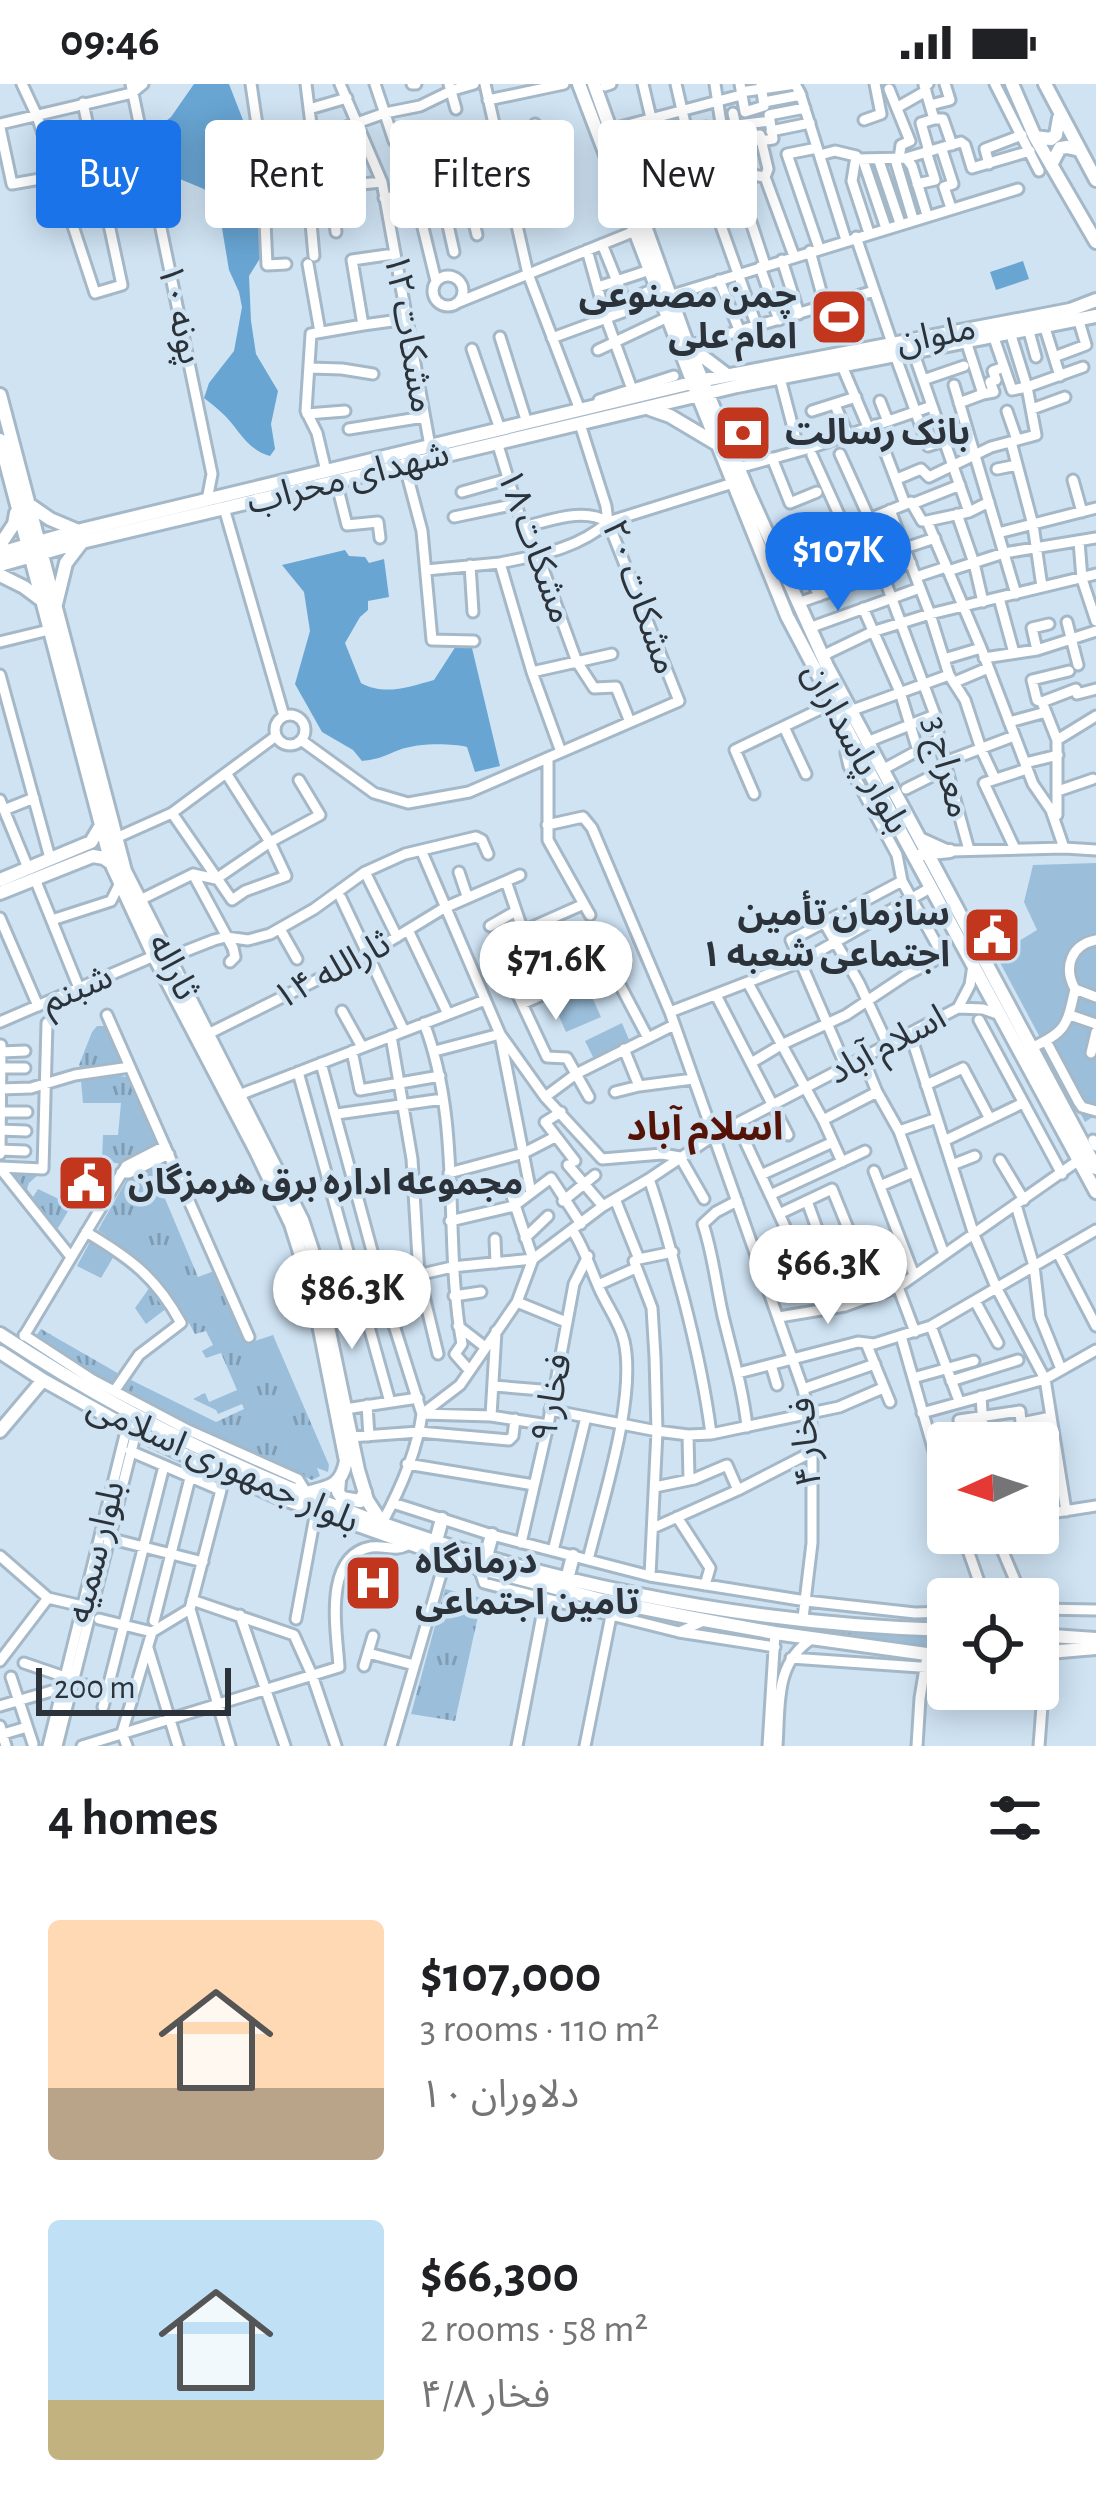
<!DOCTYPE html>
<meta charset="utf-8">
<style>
:root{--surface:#fff;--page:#f6f6f6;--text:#202124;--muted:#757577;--accent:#1a73e8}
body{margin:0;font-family:"Alegreya Sans","Noto Sans Arabic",sans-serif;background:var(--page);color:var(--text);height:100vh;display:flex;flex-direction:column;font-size:45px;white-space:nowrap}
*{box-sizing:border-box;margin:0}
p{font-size:39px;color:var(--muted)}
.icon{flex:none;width:66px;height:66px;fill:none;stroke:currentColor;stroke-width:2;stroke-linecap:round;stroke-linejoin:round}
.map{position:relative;height:1662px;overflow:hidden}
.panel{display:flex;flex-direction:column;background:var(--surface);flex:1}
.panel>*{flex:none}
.guide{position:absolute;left:36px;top:36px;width:1026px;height:108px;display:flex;gap:24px}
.needle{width:78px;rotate:267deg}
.fabs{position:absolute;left:927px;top:1338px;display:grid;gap:24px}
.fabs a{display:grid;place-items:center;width:132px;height:132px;border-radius:12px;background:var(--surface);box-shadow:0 6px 30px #0003;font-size:60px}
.scale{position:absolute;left:36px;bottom:30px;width:195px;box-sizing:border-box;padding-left:12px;border:6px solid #2b3239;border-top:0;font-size:33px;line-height:42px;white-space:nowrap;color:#2b3239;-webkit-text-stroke:9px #cfe3f3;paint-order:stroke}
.price{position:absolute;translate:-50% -102px;padding:0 27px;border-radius:42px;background:#fff;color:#222;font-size:39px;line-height:78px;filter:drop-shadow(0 3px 6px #0008)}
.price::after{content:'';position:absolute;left:50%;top:72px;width:36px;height:27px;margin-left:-18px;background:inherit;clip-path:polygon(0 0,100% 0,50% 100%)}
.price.selected{background:var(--accent);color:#fff}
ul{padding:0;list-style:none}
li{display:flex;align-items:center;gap:36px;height:300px;padding:0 48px}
li span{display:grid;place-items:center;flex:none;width:336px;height:240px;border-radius:12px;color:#555}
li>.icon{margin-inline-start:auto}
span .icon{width:144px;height:144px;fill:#fffc;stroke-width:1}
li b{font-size:51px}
h2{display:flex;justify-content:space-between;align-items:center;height:144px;padding:0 48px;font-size:51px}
.pill{padding:0 42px;border-radius:12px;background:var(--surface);box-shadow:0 6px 30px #0003;font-size:42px;line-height:108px}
.pill.selected{background:var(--accent);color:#fff}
.status{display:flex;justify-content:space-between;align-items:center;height:84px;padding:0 60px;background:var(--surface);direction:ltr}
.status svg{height:33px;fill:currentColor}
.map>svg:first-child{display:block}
.grass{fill:url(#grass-tufts)}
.pitch{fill:#9bbfdb}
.water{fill:#68a5d3}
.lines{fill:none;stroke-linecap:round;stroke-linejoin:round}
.minor-casing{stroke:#a5b8c8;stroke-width:15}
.major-casing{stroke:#a5b8c8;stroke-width:18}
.minor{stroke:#fff;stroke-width:9}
.major{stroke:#fff;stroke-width:12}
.labels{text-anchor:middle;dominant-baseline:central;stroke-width:9;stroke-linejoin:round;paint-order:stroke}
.poi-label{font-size:36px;font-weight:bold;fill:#2b3239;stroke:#cfe3f3;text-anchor:start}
.street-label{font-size:36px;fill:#2b3239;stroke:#cfe3f3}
.neighbourhood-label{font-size:39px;font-weight:bold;fill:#551207;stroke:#cfe3f3}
</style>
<div class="status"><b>09:46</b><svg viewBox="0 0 49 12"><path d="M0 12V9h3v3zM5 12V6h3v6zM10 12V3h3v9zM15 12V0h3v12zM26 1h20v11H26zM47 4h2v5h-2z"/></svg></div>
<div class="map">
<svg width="1096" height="1662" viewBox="0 0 1096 1662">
<defs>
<pattern id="grass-tufts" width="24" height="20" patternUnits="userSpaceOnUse" patternTransform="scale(3)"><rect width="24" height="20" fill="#9bbfdb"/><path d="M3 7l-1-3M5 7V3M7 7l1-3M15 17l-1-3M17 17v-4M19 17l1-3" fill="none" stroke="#7f9cb3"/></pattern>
</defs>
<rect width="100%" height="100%" fill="#cfe3f3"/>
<path class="grass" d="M97,942H106L122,975L114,981L81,984L79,981L92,948Z
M107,990L127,993L133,998L160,1062L121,1080L105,1077L102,1074L103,1051H118L121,1019H83L81,997L84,993Z
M165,1075L176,1099L161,1105L198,1193L214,1187L246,1260L273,1251L329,1381L328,1388L317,1384L320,1392L312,1396L218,1356L123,1308L127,1294L216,1338L244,1325L242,1320L218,1330L216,1326L193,1315L205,1309L209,1318L237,1306L221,1269L206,1274L202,1267L213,1261L206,1247L195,1250C165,1194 149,1182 98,1146L129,1092Z
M14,1089L39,1090L29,1099L27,1105L33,1113L38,1105L63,1117L72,1109L77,1112L58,1144L51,1142L12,1094Z
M91,1156L114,1172L101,1194L77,1182Z
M150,1203L154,1204L167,1224L146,1240L135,1224Z
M41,1245L121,1291L109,1301L33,1256Z
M0,1256L277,1403L651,1518L810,1544L934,1554L939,1559V1564L935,1566C818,1551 700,1534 585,1507C378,1458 180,1375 0,1262Z
M445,1505L482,1514L455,1637L411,1630Z"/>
<path class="pitch" d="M856,216L863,237L822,251L815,229Z
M1096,779V1031L1085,1038L996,871L1037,846L1024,818L1033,781Z
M588,904L601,933L566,948L553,919Z
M622,939L630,958L594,975L585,957Z"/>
<path class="water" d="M194,0H229L243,36L246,60L238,61L237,71L241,73V109L262,135V171L249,192L251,237L256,270L278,307L271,340L275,365L270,372C245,365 239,344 221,328C216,323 210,319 204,314L209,299L234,267L242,223L239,208L229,186L222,144L213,116L204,105L175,93L160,59L161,41L171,33Z
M1023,177L1029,195L996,206L990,188Z
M345,466L349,472L365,473L369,479L384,475L389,513L368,517V526L360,533L345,559L361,599C384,612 409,603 434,596L456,562L472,564L500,682L475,688L467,663C450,659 417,659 399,666C384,672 380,675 362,677L353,666L322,648L295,600L310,547L304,508L282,481Z"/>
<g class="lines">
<defs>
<path id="minor" d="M22,0L37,32L95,209L122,201L83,19
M131,0L212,390L207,416
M251,0L267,109L382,98
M306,0L319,105
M340,0L382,98L430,362
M375,0L394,57
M412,0H416
M449,0L456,25
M485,0L528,190L580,326L584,324
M643,0L651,34
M676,0L695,83L704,94L757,243
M715,0L725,66
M740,0L745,28L764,22L761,0
M795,0L800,9L846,156
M928,0L924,1L934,35H943L952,61
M995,0L1039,87
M605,2L611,0
M889,5L910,57L901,61L899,75
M741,8L795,0
M488,16L564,0
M764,18L801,11
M930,21L950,16L945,0
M898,23L926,7
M309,25L347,14
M733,29L742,71L752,91L765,93L794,172
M864,36L881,30L875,0
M0,40L132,9L143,0
M737,41L770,37
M620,43L741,11
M0,44L12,100L57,92
M687,47L706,43
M771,47L810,39
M312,55L385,29L420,22L453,6L474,0
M739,56L760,51L768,85L765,93
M760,57L773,55L769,31L805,24
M817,64L787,70L819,164
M942,66L953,100L944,103L951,124
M929,67L921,39L934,35
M620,70L741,64
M820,71L835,67L856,72L852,97
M906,74L961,58L965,61L972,84L1030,67
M857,75L906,74L912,82L927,131
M895,75L913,135
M863,76L886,144
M879,77L900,139
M416,79L458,71
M503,80L543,72L535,40
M989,80L985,65L1022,51
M409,86L436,197
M734,86L765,181
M437,92L454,168
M702,92L738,85
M852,97L869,149
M917,100L935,96L926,67
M101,101L130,97
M331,104L336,148
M308,106L314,172
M267,109L265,138L267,181L286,180
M384,114L507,99
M67,125L104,113
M477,151L454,54L497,52
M856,153L892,259
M602,160L625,217L657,204
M587,166L606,234L633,308
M810,167L825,222
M394,170L352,176L363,241L407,235
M782,176L799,230
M308,180L320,248
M760,183L779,236
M433 207a15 15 0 1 1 30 0a15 15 0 1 1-30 0Z
M719,196L740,248
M598,203L650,186
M669,212L1018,105
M459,218L635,147
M1044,241L1060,292
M1028,244L1036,273
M993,251L1012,306L1027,303L1010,248
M500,253L527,339
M552,254L661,214
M688,262L874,207
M472,265L500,345
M598,266L668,233
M913,267L969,428
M895,271L928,362L944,357
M1054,273L1086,261L1078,234
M842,282L868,343
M309,284L342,285L373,290
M780,294L799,367
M923,296L964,282
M954,301L1016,510
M983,310L994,308L990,298L996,296L993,287L1004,283
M599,316L674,292
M880,317L887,335
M959,319L983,310L966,257
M835,321L848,351
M1032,325L1065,313
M812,327L856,313
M1007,327L1017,356
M307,330L345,327
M875,341L905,420
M349,345L424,333
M497,358L523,443L538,471L577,578L594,604L616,603L630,638
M1011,358L1033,441L1042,503
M840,370L869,434
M812,371L845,444L862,497
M772,374L790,419L817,408
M404,379L422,447L432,556L474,557
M738,384L810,364L932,322
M997,385L1017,381
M326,387L317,349L306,327L311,250L363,241
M897,395L921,385L929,393L991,363L1036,351L1027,303L1083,283
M1073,396L1082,428
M336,397L347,441L378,438L380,454
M462,408L508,395
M912,420L960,401
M224,424L284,632
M890,426L930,530L1096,490
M957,430L974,479L983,518
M454,433L516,420
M863,437L935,631L940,661L969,766
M927,437L981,564L1033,700L1051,726L1064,764
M523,443C550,437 583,423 608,438
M998,449L1096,424
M822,454L843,504
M1079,457L1082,495L1096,537
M796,464L819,512
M905,464L935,454
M777,472L911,418L922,437H927L969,428L989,418
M470,481L473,528
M426,486L500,479
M948,487L1004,469L1096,454
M916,493L946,483
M999,514L1014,569
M798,519L911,479
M863,524L900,608L918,667
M1067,538L1078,581
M809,544L920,504
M0,558L49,546
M1037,566L1032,544L1049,540
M822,572L872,548L930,530L949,591L965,616L981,665L995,695
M984,574L1037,566L1096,547
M944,575L981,564
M532,588L612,570
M0,591L50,774
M955,598L988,584
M1077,610L1096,605
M1042,618L1037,616L1032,596L1069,587
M850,627L949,591
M275 646a15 15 0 1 1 30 0a15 15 0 1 1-30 0Z
M1009,638L1046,628
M784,643L806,690
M301,656L374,709L408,719L469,708L679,617L608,438L606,422L580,340
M1057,656L1042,618L1076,605
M867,658L935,631
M561,668L532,588L500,479C538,471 578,465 608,438L733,399
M548,674V756L590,831
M945,678L1014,652
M1025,679L1058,671
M882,686L939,655
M906,705L946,685
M1058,707L1093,695
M754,710L735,666L833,619
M0,716L28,784
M4,726L34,714
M172,729L232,816L245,807L286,792L270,758L226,689
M1057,731V656L1096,632
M547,741L583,733L592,744L670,928L803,1305L812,1344V1459L803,1534
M919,753L950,767L1064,764L1096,766
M116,754L172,729L276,652
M1015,765L984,699L1027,685
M422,768L500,950L545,1013L602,1075L662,1070L680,1073L704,1115
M365,788L397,853
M459,788L467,812
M193,790L233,864L235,873L230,878
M35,795L79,904
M506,797L523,847L584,820
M341,814L404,947
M140,816L193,790L216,795L270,758L320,731L299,696
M0,834L38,922
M52,836L111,817L120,799
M824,838L859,899L888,961
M541,839L561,881L600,863L648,954
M490,842L516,827
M280,845L297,875
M408,846L448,930
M1096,856C1071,861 1063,883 1075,905L1096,913
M168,874L214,856L226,853L248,856L270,850L314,825L365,788L405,770L476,753L482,756L488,770
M519,877L532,896L516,907L547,973L567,974L589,1013
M748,899L823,1036L842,1078
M716,911L788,1051
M522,920L611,881
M958,924L983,925L1000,931
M342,927L362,963
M670,928L800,878L930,804
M107,931L249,1253
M1070,931L1096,940
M979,936L1062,1090
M0,938L154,872
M424,939C463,1041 443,1155 462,1260L455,1270L469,1286
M910,949L974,1151L996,1203L1045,1295L1066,1427
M208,950L367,871L444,824L520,791
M391,952L412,1075L419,1191L438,1270
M501,956L531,1109
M1046,957L1078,1017L1082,1023L1096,1027
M1031,964C1066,948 1067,942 1075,905
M624,965L639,1002L693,995
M352,967L360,1006L440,992
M435,967L500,950
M1,968L25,967
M1091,969L1096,948
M863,974L877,1008L899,1047L944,1170
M321,979L381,1200L422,1330L491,1332
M751,979L781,961L846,931L906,891L943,872L902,797L897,771L849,682L846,669L852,656
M846,983L791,856L902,797
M0,984H25
M298,988L390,1318
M926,1001L963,984L990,1035
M0,1005L31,1004L75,991L130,983
M615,1008L639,1002
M239,1011L485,916
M545,1013L576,990L674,941
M0,1028H27
M561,1028L545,1038L575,1077
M337,1030L443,1015
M823,1036L877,1008
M737,1040L806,1188L858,1167
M0,1046L26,1047
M899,1047L937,1034
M1093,1056L1096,1062
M944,1057L1023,1019
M0,1066L25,1067
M0,1070L1,961
M1000,1076L1024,1116
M568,1081L603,1122
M952,1081L975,1072
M0,1083L43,1085L47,939
M0,1084L71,1173
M874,1087L914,1191
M121,1089H129L169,1070
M449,1089L524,1069L555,1053
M761,1091L833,1058
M649,1095C663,1134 672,1173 683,1212C695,1258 705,1302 711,1350
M880,1102L913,1088
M770,1111L865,1067
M615,1115L639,1175L634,1177L652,1224L655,1273L657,1347L650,1492
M563,1117L595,1091
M737,1117L716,1128L703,1140C713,1170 716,1201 723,1232C732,1269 743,1305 747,1343
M807,1117L845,1222
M1016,1121L1034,1182L1040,1233L1061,1285
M779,1130L832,1105L875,1211
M450,1137L514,1122L551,1094L581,1140
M573,1147C585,1166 591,1186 600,1206C607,1222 620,1239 624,1257C637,1314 602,1418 588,1476
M86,1148C130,1174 156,1193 181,1239L139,1271L115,1306
M525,1154L548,1132
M495,1155L496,1179
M1058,1169L1096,1242
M639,1175L673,1168
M598,1201L636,1184
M898,1203L915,1248
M454,1212L481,1208
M323,1213L452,1183L533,1175L603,1122L649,1095L713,1052L958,924L970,901L973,881
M975,1217L998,1259
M517,1218L566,1238
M779,1233L845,1222L898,1203L1079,1076
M458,1242L485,1263
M931,1242L959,1317
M496,1247L491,1332L548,1341
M24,1251L93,1296L186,1345L298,1395L306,1408
M24,1252L126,1082L165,1062
M901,1252L941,1392L948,1390
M866,1259L890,1318
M771,1281L777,1301
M738,1289L858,1258L874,1260L931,1242L1096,1146
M913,1294L974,1277
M951,1297L1018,1276
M494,1302L554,1307
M803,1305L875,1280
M981,1312L984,1359
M367,1321L369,1352
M345,1325L418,1314
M550,1326L657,1347L688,1351L711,1350L839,1323L883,1304
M922,1329L1045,1295L1096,1266
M959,1336L1020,1327L1021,1339
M688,1351L689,1396
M350,1353L419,1348L509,1356L513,1352L515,1335
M1023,1359L1021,1339L1051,1333
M130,1367L221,1406
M407,1380L534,1401
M655,1403L694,1395L727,1381L738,1406
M393,1419L492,1451L650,1492L806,1517L915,1529L948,1528
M1038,1431L1096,1422
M677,1433L710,1484L705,1501
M382,1439C400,1406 417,1367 422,1330L460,1301L517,1218L533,1175L509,1103
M653,1444L738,1406L812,1368
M962,1449L985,1515
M995,1449L1023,1515
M108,1454L203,1478
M521,1459L548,1341L574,1200L588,1172
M553,1467L586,1333
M0,1472L48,1514L82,1522
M479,1484L484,1499L679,1548L706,1536
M192,1516L294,1551L312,1591L336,1662
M190,1525L230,1662
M1038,1525L1096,1526
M240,1531L285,1662
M99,1535L152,1548
M296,1535L316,1427
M154,1537L190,1394
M152,1548L190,1525L221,1406
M679,1548L775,1563
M148,1564L178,1662
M368,1569L414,1581
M791,1574L948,1585
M0,1577L48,1514
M24,1579L65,1593
M364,1582L373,1552
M11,1593L33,1660
M86,1601L108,1606
M0,1622L62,1604
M103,1623L164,1382
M0,1642L6,1662
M0,1651L27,1643
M48,1662L127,1343
M57,1662L136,1348
M82,1662L339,1583C337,1548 322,1472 371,1463C386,1461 394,1468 408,1461
M127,1662L122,1649L152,1548
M391,1662L446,1473
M517,1662L545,1516
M585,1662L611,1532
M768,1662L775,1549
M777,1662C780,1620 774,1579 813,1554
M917,1662L920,1614L926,1578
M1039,1662L1046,1569"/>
<path id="major" d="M579,0L693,299L787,532L903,752L1096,1108
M594,0L688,262L748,407L827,582L1096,1084
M1012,0L1035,53L1096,158
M1045,0L1096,96
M1035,53L1051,55L1056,51L1059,34
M1051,81L1060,64L1067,63L1080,66
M690,263L727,291
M0,311L125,787L302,1136L312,1166L358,1386L367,1416L382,1439
M650,325L670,332L717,360
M0,356L111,779L154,872L256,1067L291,1140L313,1210L346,1377C341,1403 329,1403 306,1409
M27,419L50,435L76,446
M0,461L14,440L16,429
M0,469L77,447L704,296L1070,226L1096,216
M0,481L82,458L737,302L1096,232
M0,491L24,503L40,515
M56,520L66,479L82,458
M922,770L950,767
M0,796L91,758L100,743
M0,809L93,772L104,774L111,779
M0,1250C276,1433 617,1537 948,1546
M0,1268L43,1296L136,1348L183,1370L276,1412L479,1484L602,1516L693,1534L775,1549L948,1573
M0,1347L43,1296
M339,1397L338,1408L342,1414L360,1417L365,1408
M436,1457L442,1435
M486,1472L492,1451
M567,1495L573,1472
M1038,1551L1096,1555
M1038,1569L1096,1564"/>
</defs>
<use href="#minor" class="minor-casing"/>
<use href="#major" class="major-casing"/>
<use href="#minor" class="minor"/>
<use href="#major" class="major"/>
</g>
<defs>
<symbol id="stadium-square" viewBox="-11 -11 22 22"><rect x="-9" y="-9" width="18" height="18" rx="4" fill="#c1361d" stroke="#cfe3f3"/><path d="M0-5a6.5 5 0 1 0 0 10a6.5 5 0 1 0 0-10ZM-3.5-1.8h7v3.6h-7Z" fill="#fff"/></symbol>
<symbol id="bank-square" viewBox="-11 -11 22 22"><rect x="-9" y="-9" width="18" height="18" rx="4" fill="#c1361d" stroke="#cfe3f3"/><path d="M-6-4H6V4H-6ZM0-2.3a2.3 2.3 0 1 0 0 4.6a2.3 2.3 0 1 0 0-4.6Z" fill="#fff"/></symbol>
<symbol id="civic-square" viewBox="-11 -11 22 22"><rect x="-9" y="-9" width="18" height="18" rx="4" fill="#c1361d" stroke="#cfe3f3"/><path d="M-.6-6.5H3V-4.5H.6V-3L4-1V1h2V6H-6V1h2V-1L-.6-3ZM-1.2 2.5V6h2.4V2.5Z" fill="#fff"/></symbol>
<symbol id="hospital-square" viewBox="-11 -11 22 22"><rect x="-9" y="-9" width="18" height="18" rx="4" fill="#c1361d" stroke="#cfe3f3"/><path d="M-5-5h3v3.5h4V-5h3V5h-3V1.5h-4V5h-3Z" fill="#fff"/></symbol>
</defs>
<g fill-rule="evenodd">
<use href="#stadium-square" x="806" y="200" width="66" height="66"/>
<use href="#bank-square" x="710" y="316" width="66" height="66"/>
<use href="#civic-square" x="959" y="818" width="66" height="66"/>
<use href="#civic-square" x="53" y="1066" width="66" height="66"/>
<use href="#hospital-square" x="340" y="1466" width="66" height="66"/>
</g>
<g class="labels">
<g class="poi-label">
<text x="797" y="212" text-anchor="end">چمن مصنوعی<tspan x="797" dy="41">امام علی</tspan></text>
<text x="785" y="349">بانک رسالت</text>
<text x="950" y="830" text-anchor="end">سازمان تأمین<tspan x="950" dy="41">اجتماعی شعبه ۱</tspan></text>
<text x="128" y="1099">مجموعه اداره برق هرمزگان</text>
<text x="415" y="1478">درمانگاه<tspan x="415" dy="41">تامین اجتماعی</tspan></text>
</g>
<g class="street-label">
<text transform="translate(180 230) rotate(77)">پونه ۱۰</text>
<text transform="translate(409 249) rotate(80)">مشکات ۱۲</text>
<text transform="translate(936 251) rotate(-11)">ملوان</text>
<text transform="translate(348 394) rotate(-14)">شهدای محراب</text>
<text transform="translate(535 462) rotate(70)">مشکات ۱۸</text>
<text transform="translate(640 513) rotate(70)">مشکات ۲۰</text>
<text transform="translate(856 664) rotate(62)">بلوار پاسداران</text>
<text transform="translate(947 683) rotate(75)">معراج 3</text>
<text transform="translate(173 883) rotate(63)">ثاراله</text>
<text transform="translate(332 887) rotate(-28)">ثارالله ۱۴</text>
<text transform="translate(77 905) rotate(-23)">شبنم</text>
<text transform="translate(887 961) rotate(-28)">اسلام آباد</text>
<text transform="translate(552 1314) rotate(-79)">فخار ۹</text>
<text transform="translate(806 1358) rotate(-95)">فخار ۴</text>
<text transform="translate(223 1380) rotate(24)">بلوار جمهوری اسلامی</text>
<text transform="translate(96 1468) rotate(-76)">بلوار سمیه</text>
</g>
<g class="neighbourhood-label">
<text x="705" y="1044">اسلام آباد</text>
</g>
</g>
</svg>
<div class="fabs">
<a><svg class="needle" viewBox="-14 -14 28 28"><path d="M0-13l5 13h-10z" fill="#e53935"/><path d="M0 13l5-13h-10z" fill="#757577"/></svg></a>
<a><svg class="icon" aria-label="locate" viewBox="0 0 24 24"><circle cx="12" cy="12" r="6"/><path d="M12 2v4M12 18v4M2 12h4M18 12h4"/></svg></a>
</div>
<div class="scale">200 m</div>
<b class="price selected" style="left:838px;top:530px">$107K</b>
<b class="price" style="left:556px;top:939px">$71.6K</b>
<b class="price" style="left:828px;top:1243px">$66.3K</b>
<b class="price" style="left:352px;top:1268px">$86.3K</b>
<div class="guide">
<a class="pill selected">Buy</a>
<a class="pill">Rent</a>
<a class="pill">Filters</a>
<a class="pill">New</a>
</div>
</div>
<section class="panel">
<h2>4 homes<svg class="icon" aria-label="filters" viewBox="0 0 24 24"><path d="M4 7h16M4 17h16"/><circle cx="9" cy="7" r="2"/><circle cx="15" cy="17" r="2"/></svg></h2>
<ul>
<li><span style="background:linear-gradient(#ffd9b3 70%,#b9a48a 0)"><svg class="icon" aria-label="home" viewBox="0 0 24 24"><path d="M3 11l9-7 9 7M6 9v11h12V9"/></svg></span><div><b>$107,000</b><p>3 rooms · 110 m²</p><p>دلاوران ۱۰</p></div></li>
<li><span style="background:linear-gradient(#bfe0f5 75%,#c2b280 0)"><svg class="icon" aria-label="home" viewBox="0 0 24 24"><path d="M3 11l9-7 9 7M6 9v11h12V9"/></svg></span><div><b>$66,300</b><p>2 rooms · 58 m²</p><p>فخار ۴/۸</p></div></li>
</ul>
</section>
